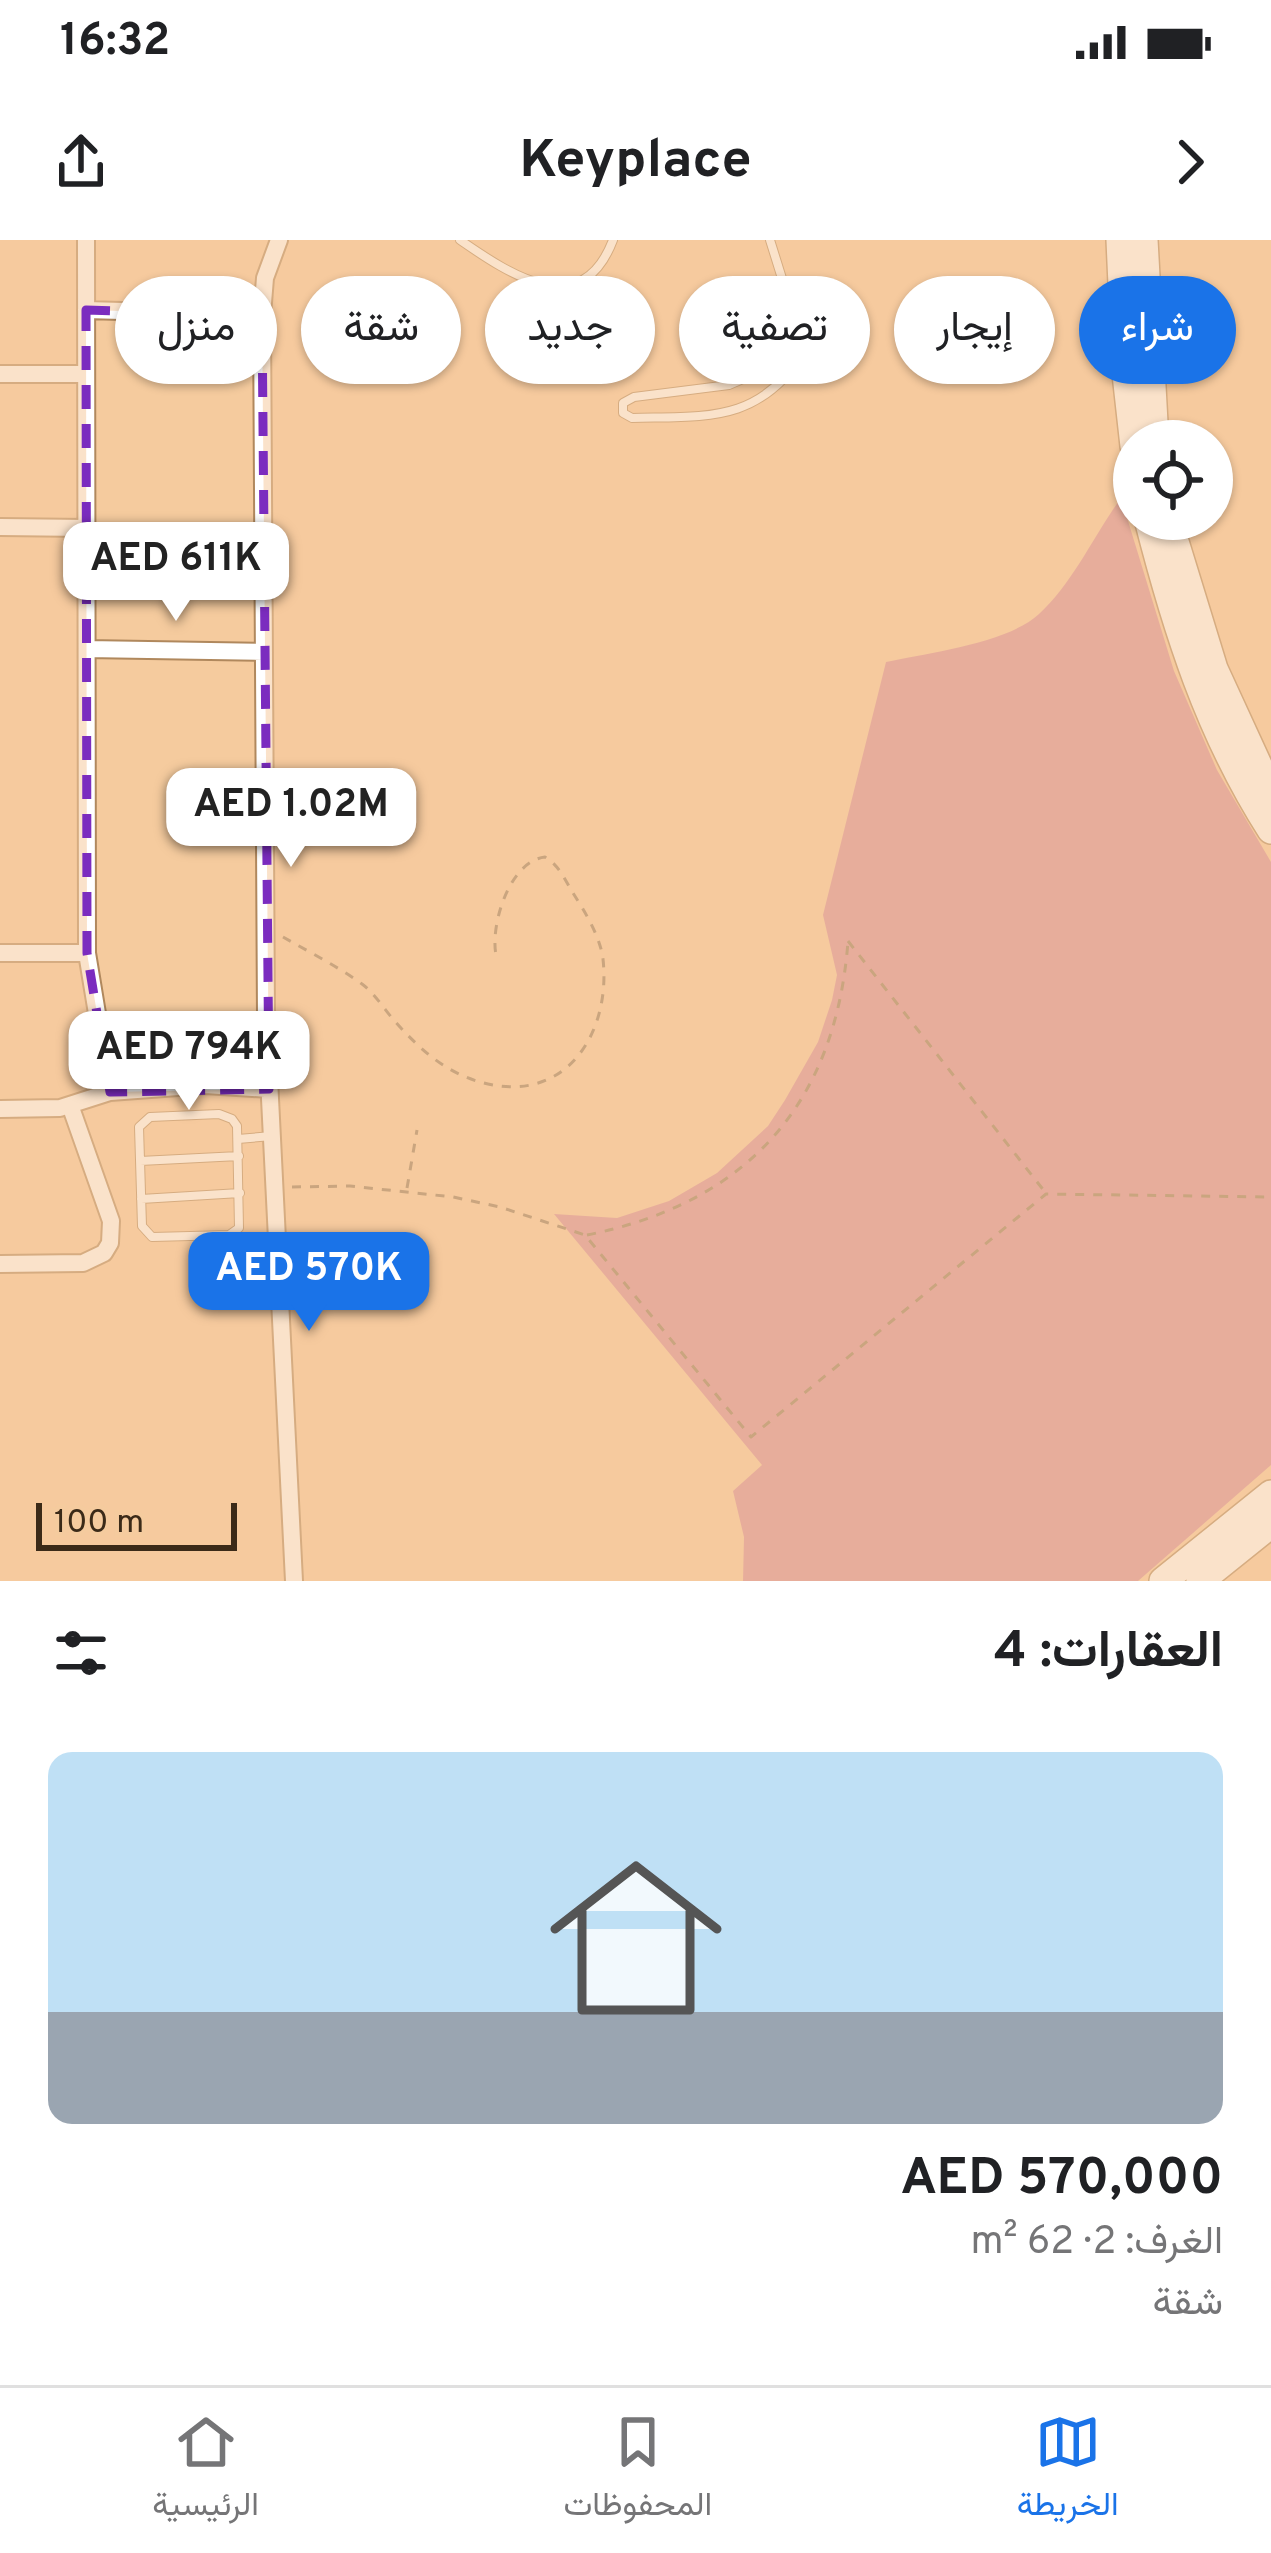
<!DOCTYPE html>
<html lang="ar">
<meta charset="utf-8">
<style>
:root{--surface:#fff;--page:#f6f6f6;--text:#202124;--muted:#757577;--line:#e0e0e0;--accent:#1a73e8}
body{margin:0;font-family:Overpass,Vazirmatn,sans-serif;background:var(--page);color:var(--text);direction:rtl;height:100vh;display:flex;flex-direction:column;font-size:45px;white-space:nowrap}
*{box-sizing:border-box;margin:0}
p{font-size:39px;color:var(--muted)}
.icon{flex:none;width:66px;height:66px;fill:none;stroke:currentColor;stroke-width:2;stroke-linecap:round;stroke-linejoin:round}
.map{position:relative;height:1341px;overflow:hidden;direction:ltr}
.side{display:flex;flex-direction:column;background:var(--surface);flex:1}
.side>*{flex:none}
.top-card{position:absolute;left:36px;top:36px;width:1200px;height:108px;direction:rtl;display:flex;gap:24px}
.controls{position:absolute;left:1113px;top:180px;display:grid;gap:24px}
.controls a{display:grid;place-items:center;width:120px;height:120px;border-radius:50%;background:var(--surface);box-shadow:0 3px 9px #0004;font-size:60px}
.scale{position:absolute;left:36px;bottom:30px;width:201px;box-sizing:border-box;padding-left:12px;border:6px solid #3b2a18;border-top:0;font-size:33px;line-height:42px;white-space:nowrap;color:#3b2a18;-webkit-text-stroke:9px #f5cb9e;paint-order:stroke}
.price{position:absolute;translate:-50% -102px;padding:0 27px;border-radius:24px;background:#fff;color:#222;font-size:39px;line-height:78px;filter:drop-shadow(0 3px 6px #0008)}
.price::after{content:'';position:absolute;left:50%;top:72px;width:36px;height:27px;margin-left:-18px;background:inherit;clip-path:polygon(0 0,100% 0,50% 100%)}
.price.active{background:var(--accent);color:#fff}
ul{padding:0;list-style:none}
li{display:grid;align-content:center;gap:24px;height:636px;padding:0 48px}
li span{display:grid;place-items:center;height:372px;border-radius:24px;color:#555}
li>.icon{margin-inline-start:auto}
span .icon{width:216px;height:216px;fill:#fffc;stroke-width:1}
li b{font-size:51px}
h2{display:flex;justify-content:space-between;align-items:center;height:144px;padding:0 48px;font-size:51px}
.pill{padding:0 42px;border-radius:54px;background:var(--surface);box-shadow:0 3px 9px #0004;font-size:42px;line-height:108px}
.pill.active{background:var(--accent);color:#fff}
.status{display:flex;justify-content:space-between;align-items:center;height:84px;padding:0 60px;background:var(--surface);direction:ltr}
.status svg{height:33px;fill:currentColor}
header{display:flex;justify-content:space-between;align-items:center;height:156px;padding:0 48px;background:var(--surface);font-size:54px;font-weight:700}
.dock{display:flex;justify-content:space-around;align-items:center;height:168px;border-top:3px solid var(--line);background:var(--surface);font-size:33px;color:var(--muted)}
.dock a{display:grid;justify-items:center;gap:6px}
.dock .active{color:var(--accent)}
.map>svg:first-child{display:block}
.green{fill:#d68b98}
.lines{fill:none;stroke-linecap:round;stroke-linejoin:round}
.service-casing{stroke:#b0885d;stroke-width:10}
.minor-casing{stroke:#b0885d;stroke-width:20}
.trunk-casing{stroke:#b0885d;stroke-width:30}
.path{stroke:#957859;stroke-width:3;stroke-dasharray:9 9;stroke-linecap:butt}
.service{stroke:#fff;stroke-width:8}
.minor{stroke:#fff;stroke-width:16}
.trunk{stroke:#fff;stroke-width:27}
.marked{fill:none;stroke:#7b2cbf;stroke-width:9;stroke-dasharray:24 15;stroke-linejoin:round}
</style>
<div class="status"><b>16:32</b><svg viewBox="0 0 49 12"><path d="M0 12V9h3v3zM5 12V6h3v6zM10 12V3h3v9zM15 12V0h3v12zM26 1h20v11H26zM47 4h2v5h-2z"/></svg></div>
<header><svg class="icon" aria-label="forward" viewBox="0 0 24 24"><path d="M9 5l7 7-7 7"/></svg>Keyplace<svg class="icon" aria-label="share" viewBox="0 0 24 24"><path d="M12 15V3M7 8l5-5 5 5M5 13v7h14v-7"/></svg></header>
<div class="map">
<svg width="1271" height="1341" viewBox="0 0 1271 1341">
<rect width="100%" height="100%" fill="#f5cb9e"/>
<path class="green" d="M1121,258L1174,431L1217,530L1271,622V1225L1138,1341H743L744,1297L733,1251L762,1225L554,974L617,978L669,961L717,933L768,886L785,860L818,802L832,760L837,735L823,675L886,422C927,413 1008,403 1039,374C1073,343 1094,295 1121,258Z"/>
<g class="lines">
<defs>
<path id="service" d="M460,0C508,33 581,84 613,0
M770,0L805,112C758,183 709,176 632,178L623,173V163L634,157L729,145L805,112L851,115
M219,874L232,879L237,886L239,988L229,995L152,997L142,986L139,887L150,877Z
M238,899L272,896
M140,921L239,916
M141,959L240,953"/>
<path id="minor" d="M86,0L87,713L110,852
M279,0L265,38L262,75L266,778L294,1341
M86,70L262,75
M0,134H86
M0,287L86,288
M87,409L264,412
M0,713H87
M0,869L60,868L110,852L205,845L269,849
M0,1024L83,1023L104,1013L110,1003L111,981L70,865"/>
<path id="trunk" d="M1120,0L1126,134L1134,206
M1144,0L1155,201
M1148,279C1176,389 1209,493 1271,590
M1168,279L1214,429L1271,553
M1163,1341L1271,1254
M1200,1341L1271,1284"/>
</defs>
<use href="#service" class="service-casing"/>
<use href="#minor" class="minor-casing"/>
<use href="#trunk" class="trunk-casing"/>
<path class="path" d="M283,697C309,712 337,726 362,744C373,752 383,767 392,778C419,809 447,835 488,844C568,862 611,791 603,719C600,696 585,672 573,653C565,640 559,625 545,617C510,621 490,684 496,715
M848,701L1045,952
M292,947L350,946L453,957L500,967L585,995L751,1197L1046,954L1271,957
M407,948L417,890
M587,995C747,963 836,864 848,701"/>
<use href="#service" class="service"/>
<use href="#minor" class="minor"/>
<use href="#trunk" class="trunk"/>
</g>
<path d="M0 0H1271V1341H0ZM86,70L262,75L269,849L110,852L87,713Z" fill="#f5cb9e" fill-opacity=".55" fill-rule="evenodd"/>
<path class="marked" d="M86,70L262,75L269,849L110,852L87,713Z"/>
</svg>
<div class="controls">
<a><svg class="icon" aria-label="locate" viewBox="0 0 24 24"><circle cx="12" cy="12" r="6"/><path d="M12 2v4M12 18v4M2 12h4M18 12h4"/></svg></a>
</div>
<div class="scale">100 m</div>
<b class="price" style="left:176px;top:384px">AED 611K</b>
<b class="price" style="left:291px;top:630px">AED 1.02M</b>
<b class="price" style="left:189px;top:873px">AED 794K</b>
<b class="price active" style="left:309px;top:1094px">AED 570K</b>
<div class="top-card">
<a class="pill active">شراء</a>
<a class="pill">إيجار</a>
<a class="pill">تصفية</a>
<a class="pill">جديد</a>
<a class="pill">شقة</a>
<a class="pill">منزل</a>
</div>
</div>
<section class="side">
<h2>العقارات: 4<svg class="icon" aria-label="filters" viewBox="0 0 24 24"><path d="M4 7h16M4 17h16"/><circle cx="9" cy="7" r="2"/><circle cx="15" cy="17" r="2"/></svg></h2>
<ul>
<li><span style="background:linear-gradient(#bfe0f5 70%,#9aa5b1 0)"><svg class="icon" aria-label="home" viewBox="0 0 24 24"><path d="M3 11l9-7 9 7M6 9v11h12V9"/></svg></span><div><b>AED 570,000</b><p>الغرف: 2 · 62 m²</p><p>شقة</p></div></li>
</ul>
</section>
<nav class="dock">
<a class="active"><svg class="icon" aria-label="map" viewBox="0 0 24 24"><path d="M3 6l6-2 6 2 6-2v14l-6 2-6-2-6 2zM9 4v14M15 6v14"/></svg>الخريطة</a>
<a><svg class="icon" aria-label="saved" viewBox="0 0 24 24"><path d="M7 4h10v16l-5-4-5 4z"/></svg>المحفوظات</a>
<a><svg class="icon" aria-label="home" viewBox="0 0 24 24"><path d="M3 11l9-7 9 7M6 9v11h12V9"/></svg>الرئيسية</a>
</nav>
